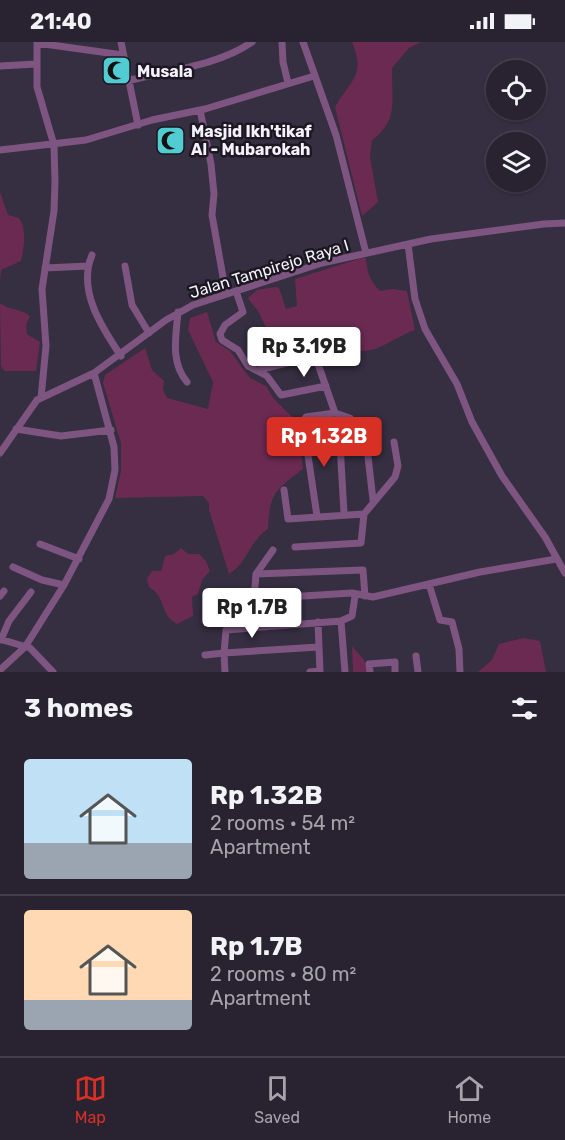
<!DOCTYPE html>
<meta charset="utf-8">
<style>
:root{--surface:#282231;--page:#302a39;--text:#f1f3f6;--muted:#a5a4ab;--line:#443f4d;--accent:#d93025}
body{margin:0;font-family:Rubik,sans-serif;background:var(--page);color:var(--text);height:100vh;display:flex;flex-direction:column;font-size:22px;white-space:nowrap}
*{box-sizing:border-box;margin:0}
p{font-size:20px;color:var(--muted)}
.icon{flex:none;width:33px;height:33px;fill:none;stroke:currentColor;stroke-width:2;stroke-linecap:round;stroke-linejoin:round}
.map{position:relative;height:630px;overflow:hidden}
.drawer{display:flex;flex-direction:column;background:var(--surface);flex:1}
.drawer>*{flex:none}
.fabs{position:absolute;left:486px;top:18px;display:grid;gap:12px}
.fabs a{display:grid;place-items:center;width:60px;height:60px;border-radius:50%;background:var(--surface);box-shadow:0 2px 4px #0004,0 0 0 2px var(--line);font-size:30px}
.price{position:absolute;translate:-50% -51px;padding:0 14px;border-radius:6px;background:#fff;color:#222;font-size:20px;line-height:39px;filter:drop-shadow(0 2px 3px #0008)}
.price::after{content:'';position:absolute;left:50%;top:36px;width:18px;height:14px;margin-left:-9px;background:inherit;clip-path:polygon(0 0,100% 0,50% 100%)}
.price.current{background:var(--accent);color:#fff}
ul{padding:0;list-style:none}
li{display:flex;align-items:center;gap:18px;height:150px;padding:0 24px}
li+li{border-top:2px solid var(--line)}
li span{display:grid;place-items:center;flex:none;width:168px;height:120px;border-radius:6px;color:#555}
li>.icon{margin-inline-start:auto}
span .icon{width:72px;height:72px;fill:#fffc;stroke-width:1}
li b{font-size:26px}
h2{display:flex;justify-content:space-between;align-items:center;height:72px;padding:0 24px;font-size:26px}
.status{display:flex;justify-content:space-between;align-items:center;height:42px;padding:0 30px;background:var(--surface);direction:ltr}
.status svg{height:16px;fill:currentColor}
.tabs{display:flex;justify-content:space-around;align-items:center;height:84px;border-top:2px solid var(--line);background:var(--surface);font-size:16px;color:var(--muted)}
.tabs a{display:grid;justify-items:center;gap:3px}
.tabs .current{color:var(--accent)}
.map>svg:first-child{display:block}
.green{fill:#6b2a52}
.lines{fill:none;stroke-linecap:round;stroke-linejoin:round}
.minor{stroke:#7d5580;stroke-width:7}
.labels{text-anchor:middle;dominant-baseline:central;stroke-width:5;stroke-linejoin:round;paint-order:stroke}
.poi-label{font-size:16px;font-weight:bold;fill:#f4f0fc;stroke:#1c1821;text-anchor:start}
.street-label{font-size:16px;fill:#f4f0fc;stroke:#1c1821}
</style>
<div class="status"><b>21:40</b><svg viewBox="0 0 49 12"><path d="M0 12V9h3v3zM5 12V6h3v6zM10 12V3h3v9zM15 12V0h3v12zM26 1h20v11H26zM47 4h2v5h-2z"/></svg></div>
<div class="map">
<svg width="565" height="630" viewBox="0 0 565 630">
<rect width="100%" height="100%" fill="#362e41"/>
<path class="green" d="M352,0H421L409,6L392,26C391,55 400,78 372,98L370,115L378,160L362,174L335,65C351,37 366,34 352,0Z
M0,150L8,173L19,176C27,187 24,206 21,219L1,228L0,239Z
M362,216H366C367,231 370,239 380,249L392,247L407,249L415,288C401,293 393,299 380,305C365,313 334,308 319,301L282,313C271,300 268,288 260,273C257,266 252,263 248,256L257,248L275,245L279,246L286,267L297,264L295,237Z
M0,261C10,269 20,266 30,274L26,283L27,292L40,300L36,329H4L1,324Z
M207,270L216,300L230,309L250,336L266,344L274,357L298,381L303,427C274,449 270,451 268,487C250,498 247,522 229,532L209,468V461L203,454L115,456L121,429V401L103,341L105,333L145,306L152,328L164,339L163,348L167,356L208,367L213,340L188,288L190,276Z
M181,506L188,512H199L206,519L210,529L202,538L198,552L192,555L193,574L177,582C158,571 168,557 149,545L147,537L152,529H161L165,514L174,512Z
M523,596L540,599L546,630H478L492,618L499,602Z
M352,604L364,618L368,630H353Z"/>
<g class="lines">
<path class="minor" d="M37,0V45L54,103L55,140L54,169L42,247L46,304L41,356
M121,0L138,83
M282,0L283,20L288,41
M303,0L336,93L366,211
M37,1L123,13
M0,24L36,22
M128,39C169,28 217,24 252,0
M200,68L211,122L214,152L212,173L226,252
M0,108L86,98L152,78L205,67L314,34
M408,202L415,257L425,287L457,342L472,380L502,434L545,495L565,531
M92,213C77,248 102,286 121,314
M125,224L132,263L149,291
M45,226L88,224
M236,249L243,270L225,283L220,292L222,298L238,308L248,324L267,334L281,353L326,344
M178,270C176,294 170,320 187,340
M259,328L310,315L317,319L335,371L350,376L353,400L308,405
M16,387L61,394L111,388
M340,402L344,471
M367,406L373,458
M0,411L37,358L94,331L166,278L193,263L322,221L431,197L544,182L565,181
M284,448L288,477L364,472
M317,474L303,380L306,375L335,371
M40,502L79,517
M295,505L361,501L364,472L395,435L398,424L394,400
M273,508L256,532L254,557L352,551L373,555L480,530L556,517
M13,525L42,538L64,543
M256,532L363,528L365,554
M429,542L440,578L452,580L459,607L460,630
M0,554L4,549
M341,579L345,630
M0,597L30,606L53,630
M1,598L9,579L31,550
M319,605L320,630
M205,613L224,611L226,588L341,579L352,574L355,554
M416,614L418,630
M0,628L25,605L64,543L109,457L115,428L114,405L94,331
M225,630L224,611L319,605L318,580
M310,630L320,629
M370,630L369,622L395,620V630"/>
</g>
<defs>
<symbol id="mosque-square" viewBox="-11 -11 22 22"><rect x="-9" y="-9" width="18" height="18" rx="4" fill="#51ccd3" stroke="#1c1821"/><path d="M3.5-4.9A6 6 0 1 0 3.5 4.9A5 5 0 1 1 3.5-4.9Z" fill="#111"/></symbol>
</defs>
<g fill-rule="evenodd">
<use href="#mosque-square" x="100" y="12" width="33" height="33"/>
<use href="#mosque-square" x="154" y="82" width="33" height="33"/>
</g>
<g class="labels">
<g class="poi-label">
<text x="137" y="29">Musala</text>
<text x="191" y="89">Masjid Ikh'tikaf<tspan x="191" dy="18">Al - Mubarokah</tspan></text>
</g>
<g class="street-label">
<text transform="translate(269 227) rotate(-17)">Jalan Tampirejo Raya I</text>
</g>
</g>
</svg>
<div class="fabs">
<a><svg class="icon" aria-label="locate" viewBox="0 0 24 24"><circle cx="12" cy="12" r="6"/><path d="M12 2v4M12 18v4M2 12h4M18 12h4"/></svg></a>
<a><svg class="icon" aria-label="layers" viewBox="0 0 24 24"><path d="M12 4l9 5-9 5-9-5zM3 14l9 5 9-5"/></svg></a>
</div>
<b class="price" style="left:304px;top:336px">Rp 3.19B</b>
<b class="price current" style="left:324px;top:426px">Rp 1.32B</b>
<b class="price" style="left:252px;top:597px">Rp 1.7B</b>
</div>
<section class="drawer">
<h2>3 homes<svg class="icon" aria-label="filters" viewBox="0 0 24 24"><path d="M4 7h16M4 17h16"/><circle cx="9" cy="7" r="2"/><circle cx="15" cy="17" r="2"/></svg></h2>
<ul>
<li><span style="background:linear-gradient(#bfe0f5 70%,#9aa5b1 0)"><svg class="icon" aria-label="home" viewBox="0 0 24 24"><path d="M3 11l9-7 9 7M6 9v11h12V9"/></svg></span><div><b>Rp 1.32B</b><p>2 rooms · 54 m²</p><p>Apartment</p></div></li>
<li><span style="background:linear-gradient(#ffd9b3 75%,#9aa5b1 0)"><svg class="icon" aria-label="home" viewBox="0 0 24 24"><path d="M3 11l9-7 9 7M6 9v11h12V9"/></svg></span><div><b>Rp 1.7B</b><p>2 rooms · 80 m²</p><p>Apartment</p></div></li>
</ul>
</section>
<nav class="tabs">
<a class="current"><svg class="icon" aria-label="map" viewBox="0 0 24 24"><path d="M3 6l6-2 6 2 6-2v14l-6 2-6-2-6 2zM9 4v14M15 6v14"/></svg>Map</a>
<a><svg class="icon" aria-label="saved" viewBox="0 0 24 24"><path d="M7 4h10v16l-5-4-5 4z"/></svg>Saved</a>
<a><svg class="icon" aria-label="home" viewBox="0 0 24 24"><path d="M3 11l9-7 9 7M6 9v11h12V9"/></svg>Home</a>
</nav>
